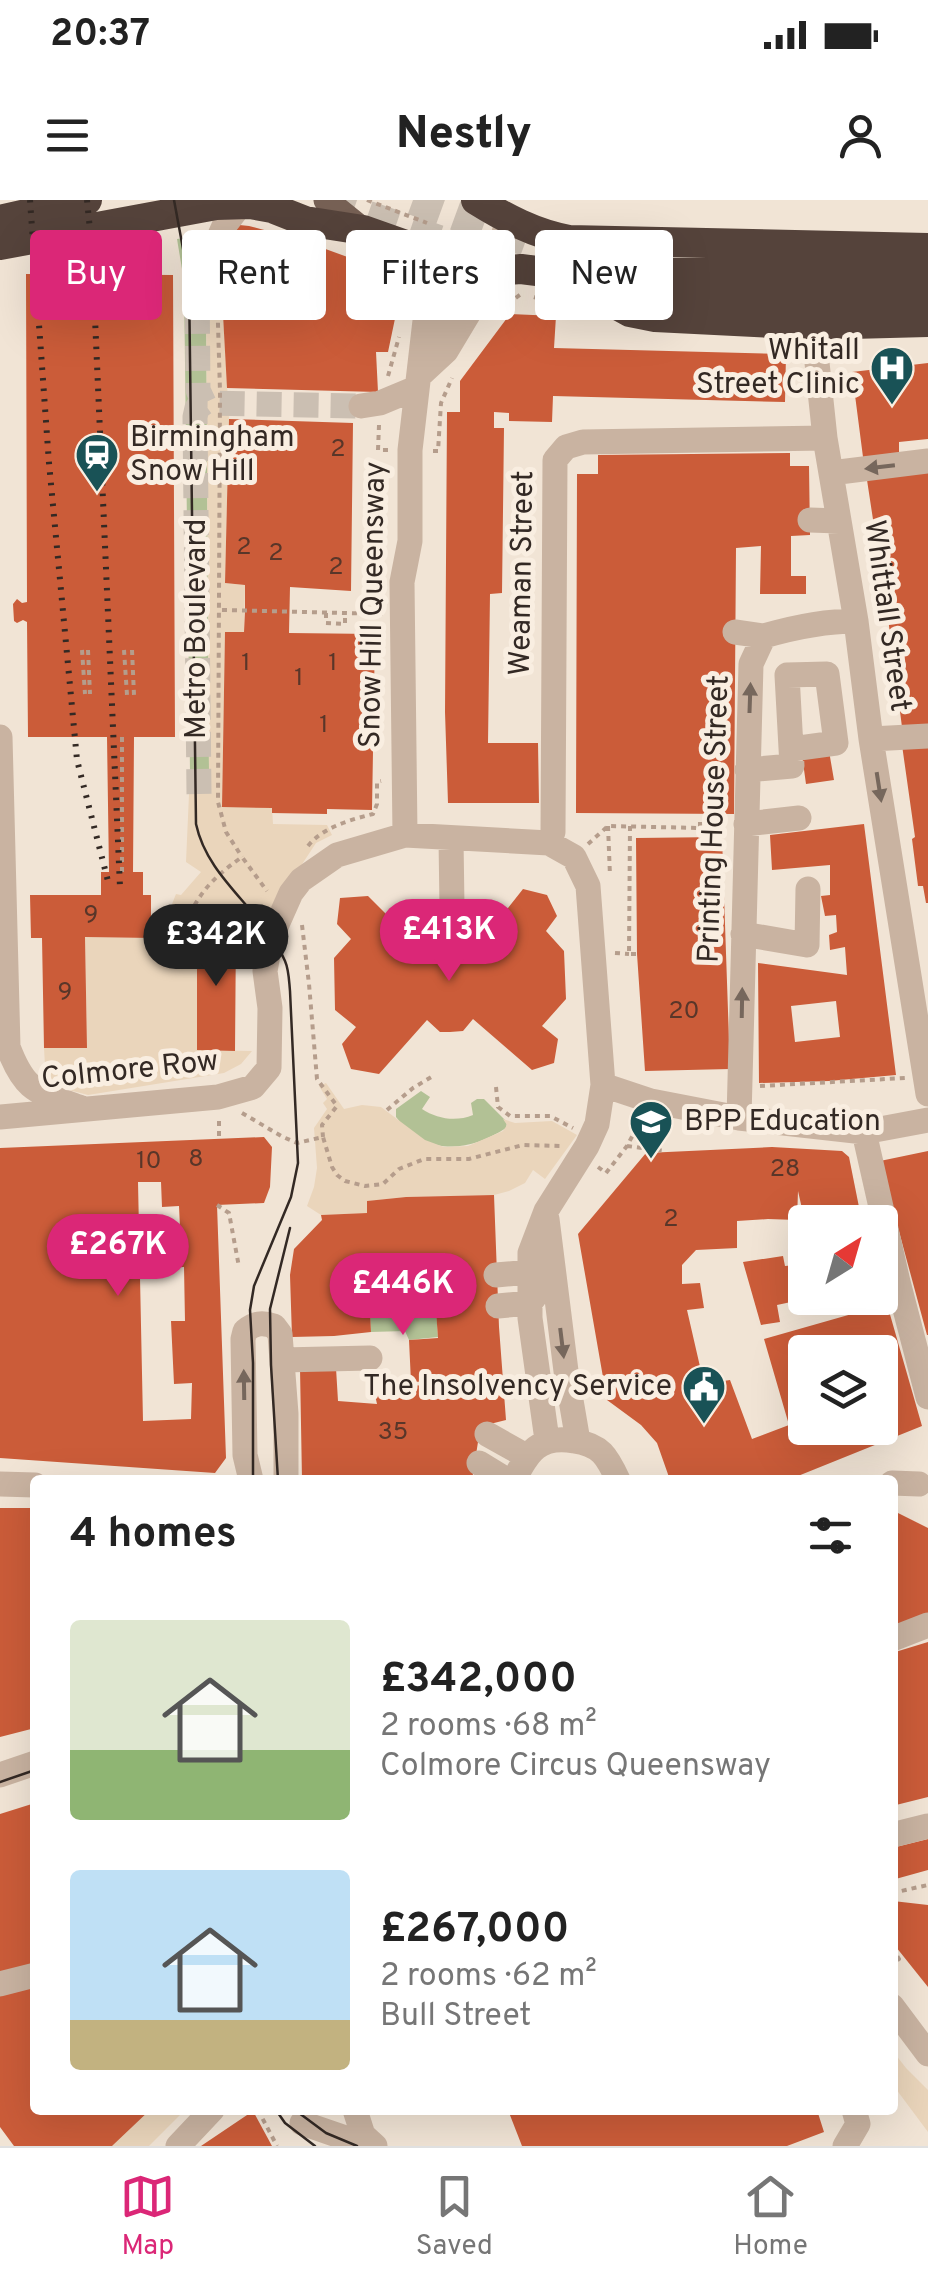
<!DOCTYPE html>
<meta charset="utf-8">
<style>
:root{--surface:#fff;--page:#f2f2f2;--text:#222;--muted:#767676;--line:#e0e0e0;--accent:#db2777}
body{margin:0;font-family:Overpass,sans-serif;background:var(--page);color:var(--text);height:100vh;display:flex;flex-direction:column;font-size:38px;white-space:nowrap}
*{box-sizing:border-box;margin:0}
p{font-size:32px;color:var(--muted)}
.icon{flex:none;width:55px;height:55px;fill:none;stroke:currentColor;stroke-width:2;stroke-linecap:round;stroke-linejoin:round}
.map{position:relative;flex:1;overflow:hidden}
.details{position:absolute;left:30px;top:1275px;width:868px;height:640px;display:flex;flex-direction:column;background:var(--surface);border-radius:10px;box-shadow:0 10px 40px #0002}
.details>*{flex:none}
.hud{position:absolute;left:30px;top:30px;width:870px;height:90px;display:flex;gap:20px}
.needle{width:65px;rotate:37deg}
.tools{position:absolute;left:788px;top:1005px;display:grid;gap:20px}
.tools a{display:grid;place-items:center;width:110px;height:110px;border-radius:10px;background:var(--surface);box-shadow:0 10px 40px #0002;font-size:50px}
.price{position:absolute;translate:-50% -85px;padding:0 22px;border-radius:35px;background:var(--accent);color:#fff;font-size:32px;line-height:65px;filter:drop-shadow(0 2px 5px #0008)}
.price::after{content:'';position:absolute;left:50%;top:60px;width:30px;height:22px;margin-left:-15px;background:inherit;clip-path:polygon(0 0,100% 0,50% 100%)}
.price.current{background:#222;color:#fff}
ul{padding:0;list-style:none}
li{display:flex;align-items:center;gap:30px;height:250px;padding:0 40px}
li span{display:grid;place-items:center;flex:none;width:280px;height:200px;border-radius:10px;color:#555}
li>.icon{margin-inline-start:auto}
span .icon{width:120px;height:120px;fill:#fffc;stroke-width:1}
li b{font-size:42px}
h2{display:flex;justify-content:space-between;align-items:center;height:120px;padding:0 40px;font-size:42px}
.pill{padding:0 35px;border-radius:10px;background:var(--surface);box-shadow:0 10px 40px #0002;font-size:35px;line-height:90px}
.pill.current{background:var(--accent);color:#fff}
.status{display:flex;justify-content:space-between;align-items:center;height:70px;padding:0 50px;background:var(--surface);direction:ltr}
.status svg{height:28px;fill:currentColor}
header{display:flex;justify-content:space-between;align-items:center;height:130px;padding:0 40px;background:var(--surface);font-size:45px;font-weight:800}
.tabs{display:flex;justify-content:space-around;align-items:center;height:140px;border-top:2px solid var(--line);background:var(--surface);font-size:28px;color:var(--muted)}
.tabs a{display:grid;justify-items:center;gap:5px}
.tabs .current{color:var(--accent)}
.map>svg:first-child{display:block}
.green{fill:#b2c195}
.plaza{fill:#ead5bb}
.building{fill:#cb5c39;fill-rule:evenodd}
.lines{fill:none;stroke-linecap:round;stroke-linejoin:round}
.minor-tunnel{stroke:#cbbfb2;stroke-width:25;stroke-dasharray:25 12;stroke-linecap:butt}
.highway-tunnel{stroke:#cbbfb2;stroke-width:30;stroke-dasharray:30 15;stroke-linecap:butt}
.path{stroke:#b59d8c;stroke-width:4;stroke-dasharray:5 5;stroke-linecap:butt}
.minor{stroke:#c9b3a1;stroke-width:25}
.major{stroke:#766054;stroke-width:25}
.highway{stroke:#55433b;stroke-width:30}
.tram{stroke:#332924;stroke-width:2.5}
.rail{stroke:#332924;stroke-width:6;stroke-dasharray:2.5 8;stroke-linecap:butt}
.oneway{fill:#76675c}
.labels{text-anchor:middle;dominant-baseline:central;stroke-width:10;stroke-linejoin:round;paint-order:stroke}
.number-label{font-size:25px;fill:#593629}
.poi-label{font-size:30px;fill:#332924;stroke:#f9eee1;text-anchor:end}
.street-label{font-size:30px;fill:#332924;stroke:#f9eee1}
</style>
<div class="status"><b>20:37</b><svg viewBox="0 0 49 12"><path d="M0 12V9h3v3zM5 12V6h3v6zM10 12V3h3v9zM15 12V0h3v12zM26 1h20v11H26zM47 4h2v5h-2z"/></svg></div>
<header><svg class="icon" aria-label="menu" viewBox="0 0 24 24"><path d="M4 6h16M4 12h16M4 18h16"/></svg>Nestly<svg class="icon" aria-label="person" viewBox="0 0 24 24"><circle cx="12" cy="8" r="4"/><path d="M4 21q1-7 8-7t8 7"/></svg></header>
<div class="map">
<svg width="928" height="1946" viewBox="0 0 928 1946">
<rect width="100%" height="100%" fill="#f1e4d5"/>
<path class="green" d="M198,36L206,79L209,572H190L184,81L177,39Z
M421,891L430,897L422,909C437,919 456,922 473,915L471,903L477,899H484L507,922L506,928C467,953 427,956 396,917V909Z
M434,1084L438,1137L409,1140L405,1131L371,1132L369,1088Z"/>
<path class="plaza" d="M215,77L221,78L229,219L225,383L245,385L244,432H225L222,606L272,608L273,624L327,625L332,635L316,643L272,710L258,722L236,728V719L228,705L208,712L197,719V850L252,851L241,864L224,873L88,895L46,884L44,848L87,847L85,737L151,738L168,714L176,694L181,695L201,672L186,662L190,572H209L206,79Z
M326,883L344,909L362,905L381,907L425,940L444,947L468,946L503,931L507,925L503,919L515,923L552,921L577,935L545,979L533,970L525,983L509,991L494,995L406,997L368,1001L367,1013L321,1015L307,1006L314,987L317,968L314,928L327,909L323,903L327,899L319,886Z
M892,1850L906,1868L928,1890V1932L893,1885Z
M150,1910H185L149,1946H112Z"/>
<path class="building" d="M230,24L249,26L298,39L386,71L401,90L388,152H376L378,192L227,188L221,78L215,43Z
M26,74L173,75L175,537H134L133,672H143V695H151V738L85,737L87,848H44L42,738H31L30,695H101V672H109L107,537H28L27,422L23,420L17,423L14,421L13,404L17,399L22,403L27,402Z
M510,114L556,116L554,148L786,154L785,202L553,196L552,222L509,221V213L494,212V228H504L502,393L490,394L488,543H538L539,603H448L445,512L447,212H460V181Z
M928,163V239L899,242V254L863,257L852,172Z
M229,219L353,223L351,391L290,387L289,433L375,434L372,610L327,609V614L272,613V608L222,607L225,432H244L245,411V385L225,383Z
M790,253V266H809L810,335L791,336V376H806V394H760L761,346L736,348L734,614L576,613L577,274H598V255Z
M928,272V525L902,527L888,418L867,280Z
M928,541V703H926L923,686H918L912,639L915,637L902,545Z
M829,551L834,580L806,584L802,555Z
M864,624L896,875L829,881L759,883L758,763L847,775L845,747L830,750L829,735L837,732L836,715L825,716L821,696L830,695V665L772,670L770,635ZM836,801L840,837L795,842L791,806Z
M722,637L730,869L645,871L637,754L636,638Z
M523,689L547,695L557,716L546,731L564,751L566,799L542,826L558,839L554,863L532,870L473,819L463,831L450,832H440L427,820L379,874L351,869L342,844L356,827L335,810L334,758L351,739L337,724L340,698L368,696L426,754L471,755Z
M197,728H236L235,851L197,850Z
M264,937L272,947L270,987L264,1003L217,1005L226,1258L215,1273L0,1258V948ZM138,982H161L162,1007L179,1006L181,1049H163L164,1068L184,1067L185,1121H171L174,1184L192,1183L191,1219L143,1221Z
M772,947L842,951L849,957L862,1022H805L798,991L797,1020L768,1019L737,1021V1048L696,1050L682,1065V1084L700,1083L704,1108L687,1110L704,1184L730,1180L752,1239L789,1225L764,1139L887,1104L922,1226L788,1280H670L657,1243L641,1225L607,1200L578,1034L646,953ZM805,1152H880V1228H805Z
M928,951V1135H927L880,961Z
M494,995L499,1127L506,1220L490,1224L478,1242L472,1280H302L300,1168H336L338,1201L377,1204L375,1195L399,1197L398,1186L436,1185L440,1193L462,1190V1180L411,1182L409,1140L438,1138L434,1084L369,1088L371,1132L334,1136L292,1137L290,1075L294,1049L322,1020L321,1015L367,1013V1001L406,997Z
M783,1056L785,1066L805,1064V1099L777,1105L780,1122L761,1125L743,1062Z
M0,1308H35V1528L0,1537Z
M892,1310L928,1328V1415L892,1428Z
M928,1442V1597L892,1606V1453Z
M35,1603V1765L0,1773V1614Z
M928,1639V1670L892,1680V1648Z
M893,1701L928,1705V1787L896,1747Z
M35,1785V1910H150L112,1946H14L0,1927V1794Z
M508,1910H817L824,1932L787,1946H522Z
M253,1911L272,1946H201Z"/>
<g class="lines">
<path class="minor-tunnel" d="M218,40L197,81L198,190L204,203L361,206
M199,594L195,217L197,208L204,203"/>
<path class="highway-tunnel" d="M413,0L536,45L671,69
M325,1L494,59"/>
<path class="path" d="M367,0L427,23
M353,56L391,69
M213,63L217,91L220,191L218,602L226,632L242,657
M534,97L573,110
M494,118L503,107L521,94
M388,176L399,137
M379,225L378,250H389
M433,251H438L441,203L452,178
M222,410L383,414
M326,413V423L345,424V414
M82,450L85,494
M88,450L90,494
M124,450L127,495
M132,450L134,495
M122,537V675
M608,626L610,676
M630,626L629,754H637
M700,629V634H726
M588,644L608,626L700,628V621L725,622
M308,646C323,627 350,620 373,614L377,604V582L381,581
M302,725L309,784L317,879L337,906L322,925L323,937
M181,732C198,695 208,681 242,657L267,691
M615,753L629,754
M760,886L905,878
M496,887L498,907L510,916H550L573,928
M387,910L413,888L433,876
M242,913L283,937L297,943L323,937L332,967L337,975L345,981L365,986L383,984L399,969L424,959H469L523,945L560,946
M219,921V939
M627,946L666,951
M598,967L606,973L627,946L642,918
M217,1005L229,1013L239,1067
M892,1693L928,1685
M892,1748L899,1759L892,1764
M258,1910L277,1946"/>
<path class="minor" d="M218,40L224,26L241,4
M398,42L423,69L428,95L410,250V341L402,382L405,635
M813,125L825,238L856,421L871,539L928,894
M428,151L465,81L494,71
M419,176L446,151L494,71L508,18
M361,206L380,203L416,188
M831,273L928,261
M810,320L839,321
M735,432L764,436
M0,537L8,847C25,892 36,891 79,907
M871,539L928,536
M747,570L792,566L787,475L827,474L836,543L792,549
M746,624L799,618
M451,639L452,707
M549,643L553,632L555,260L566,247L583,242L825,238
M743,734L807,745L808,689
M603,885L651,901L739,918L864,932L928,920
M0,917L218,897L253,887L269,868L270,808L265,771L271,738L291,693L301,680L337,655L405,635L549,643L574,657L588,686L603,885L597,924L587,946L546,1011L530,1053V1118L547,1240
M739,918L751,464L764,436C795,427 824,421 856,421
M864,932L898,1082L928,1197
M547,1019L566,1171L578,1241
M496,1075L530,1072
M498,1106L530,1103L539,1091
M282,1160L370,1158
M487,1234L526,1256
M479,1263L507,1280
M251,1280L245,1255L243,1139L245,1131C255,1123 262,1122 274,1126L280,1134L286,1214V1280
M514,1280C528,1252 539,1235 574,1241C601,1245 607,1256 618,1280
M892,1283L919,1284
M0,1284L35,1285
M892,1439L928,1425
M0,1575L35,1563
M892,1635L928,1626
M0,1784L35,1775
M892,1806L928,1854
M355,1910L363,1935L375,1946
M302,1923L369,1946
M178,1946L212,1910
M845,1946L858,1924L854,1910"/>
<path class="major" d="M326,0L363,30"/>
<path class="highway" d="M476,0C505,18 535,34 569,40L928,48
M0,20L87,0
M649,42C626,58 624,66 629,93L657,110
M0,45L216,5L250,4L272,8L305,21L363,30L445,59L494,71L521,69L569,75L588,84L599,95L630,112L655,117L813,125L928,122
M671,69L928,72
M668,94L928,97"/>
<path class="tram" d="M174,0L189,81L196,624C208,680 263,710 285,761C289,770 289,781 290,791L298,963L291,997L254,1086L250,1110L253,1163V1280
M278,1280L271,1165L270,1109L290,1028
M0,1582L35,1570
M276,1910L285,1923L315,1946
M295,1910L326,1933L357,1946"/>
<path class="rail" d="M30,0L49,263L77,560L109,685
M87,0L92,50L120,687"/>
</g>
<defs><path id="oneway-solid" d="M-6-.8H1V-3.2L6.5 0L1 3.2V.8H-6Z" transform="scale(2.5)"/></defs>
<g class="oneway">
<use href="#oneway-solid" transform="translate(880 267) rotate(173)"/>
<use href="#oneway-solid" transform="translate(750 498) rotate(-88)"/>
<use href="#oneway-solid" transform="translate(879 587) rotate(81)"/>
<use href="#oneway-solid" transform="translate(742 803) rotate(-89)"/>
<use href="#oneway-solid" transform="translate(562 1143) rotate(83)"/>
<use href="#oneway-solid" transform="translate(244 1185) rotate(-91)"/>
</g>
<defs>
<symbol id="hospital-pin" viewBox="-11 -11 22 30"><path d="M0 17L-7.5 6A9.5 9.5 0 1 1 7.5 6Z" fill="#195256" stroke="#f9eee1"/><path d="M-5-5h3v3.5h4V-5h3V5h-3V1.5h-4V5h-3Z" fill="#fff"/></symbol>
<symbol id="station-pin" viewBox="-11 -11 22 30"><path d="M0 17L-7.5 6A9.5 9.5 0 1 1 7.5 6Z" fill="#195256" stroke="#f9eee1"/><path d="M-3-6H3Q5-6 5-4V2Q5 4 3 4L4.5 6H3L1.5 4h-3L-3 6H-4.5L-3 4Q-5 4-5 2V-4Q-5-6-3-6ZM-3.5-4v3h7v-3ZM-3.5 1v1.5H-2V1ZM2 1v1.5H3.5V1Z" fill="#fff"/></symbol>
<symbol id="university-pin" viewBox="-11 -11 22 30"><path d="M0 17L-7.5 6A9.5 9.5 0 1 1 7.5 6Z" fill="#195256" stroke="#f9eee1"/><path d="M0-5L7-2L0 1L-7-2ZM-4 1L0 2.5L4 1V4Q0 6-4 4Z" fill="#fff"/></symbol>
<symbol id="civic-pin" viewBox="-11 -11 22 30"><path d="M0 17L-7.5 6A9.5 9.5 0 1 1 7.5 6Z" fill="#195256" stroke="#f9eee1"/><path d="M-.6-6.5H3V-4.5H.6V-3L4-1V1h2V6H-6V1h2V-1L-.6-3ZM-1.2 2.5V6h2.4V2.5Z" fill="#fff"/></symbol>
</defs>
<g fill-rule="evenodd">
<use href="#hospital-pin" x="867" y="143" width="50" height="68"/>
<use href="#station-pin" x="72" y="230" width="50" height="68"/>
<use href="#university-pin" x="626" y="897" width="50" height="68"/>
<use href="#civic-pin" x="679" y="1162" width="50" height="68"/>
</g>
<g class="labels">
<g class="number-label">
<text x="338" y="250">2</text>
<text x="244" y="348">2</text>
<text x="276" y="354">2</text>
<text x="336" y="368">2</text>
<text x="246" y="464">1</text>
<text x="333" y="464">1</text>
<text x="299" y="479">1</text>
<text x="324" y="526">1</text>
<text x="91" y="716">9</text>
<text x="65" y="793">9</text>
<text x="684" y="812">20</text>
<text x="196" y="960">8</text>
<text x="149" y="962">10</text>
<text x="785" y="970">28</text>
<text x="671" y="1020">2</text>
<text x="393" y="1233">35</text>
</g>
<g class="poi-label">
<text x="860" y="151">Whitall<tspan x="860" dy="34">Street Clinic</tspan></text>
<text x="130" y="238" text-anchor="start">Birmingham<tspan x="130" dy="34">Snow Hill</tspan></text>
<text x="684" y="922" text-anchor="start">BPP Education</text>
<text x="672" y="1187">The Insolvency Service</text>
</g>
<g class="street-label">
<text transform="translate(523 373) rotate(-89)">Weaman Street</text>
<text transform="translate(374 405) rotate(-89)">Snow Hill Queensway</text>
<text transform="translate(886 416) rotate(82)">Whittall Street</text>
<text transform="translate(197 429) rotate(-90)">Metro Boulevard</text>
<text transform="translate(715 619) rotate(-88)">Printing House Street</text>
<text transform="translate(130 871) rotate(-6)">Colmore Row</text>
</g>
</g>
</svg>
<div class="tools">
<a><svg class="needle" viewBox="-14 -14 28 28"><path d="M0-13l5 13h-10z" fill="#e53935"/><path d="M0 13l5-13h-10z" fill="#767676"/></svg></a>
<a><svg class="icon" aria-label="layers" viewBox="0 0 24 24"><path d="M12 4l9 5-9 5-9-5zM3 14l9 5 9-5"/></svg></a>
</div>
<b class="price" style="left:449px;top:784px">£413K</b>
<b class="price current" style="left:216px;top:789px">£342K</b>
<b class="price" style="left:118px;top:1099px">£267K</b>
<b class="price" style="left:403px;top:1138px">£446K</b>
<div class="hud">
<a class="pill current">Buy</a>
<a class="pill">Rent</a>
<a class="pill">Filters</a>
<a class="pill">New</a>
</div>
<section class="details">
<h2>4 homes<svg class="icon" aria-label="filters" viewBox="0 0 24 24"><path d="M4 7h16M4 17h16"/><circle cx="9" cy="7" r="2"/><circle cx="15" cy="17" r="2"/></svg></h2>
<ul>
<li><span style="background:linear-gradient(#dfe7d0 65%,#8fb573 0)"><svg class="icon" aria-label="home" viewBox="0 0 24 24"><path d="M3 11l9-7 9 7M6 9v11h12V9"/></svg></span><div><b>£342,000</b><p>2 rooms · 68 m²</p><p>Colmore Circus Queensway</p></div></li>
<li><span style="background:linear-gradient(#bfe0f5 75%,#c2b280 0)"><svg class="icon" aria-label="home" viewBox="0 0 24 24"><path d="M3 11l9-7 9 7M6 9v11h12V9"/></svg></span><div><b>£267,000</b><p>2 rooms · 62 m²</p><p>Bull Street</p></div></li>
</ul>
</section>
</div>
<nav class="tabs">
<a class="current"><svg class="icon" aria-label="map" viewBox="0 0 24 24"><path d="M3 6l6-2 6 2 6-2v14l-6 2-6-2-6 2zM9 4v14M15 6v14"/></svg>Map</a>
<a><svg class="icon" aria-label="saved" viewBox="0 0 24 24"><path d="M7 4h10v16l-5-4-5 4z"/></svg>Saved</a>
<a><svg class="icon" aria-label="home" viewBox="0 0 24 24"><path d="M3 11l9-7 9 7M6 9v11h12V9"/></svg>Home</a>
</nav>
